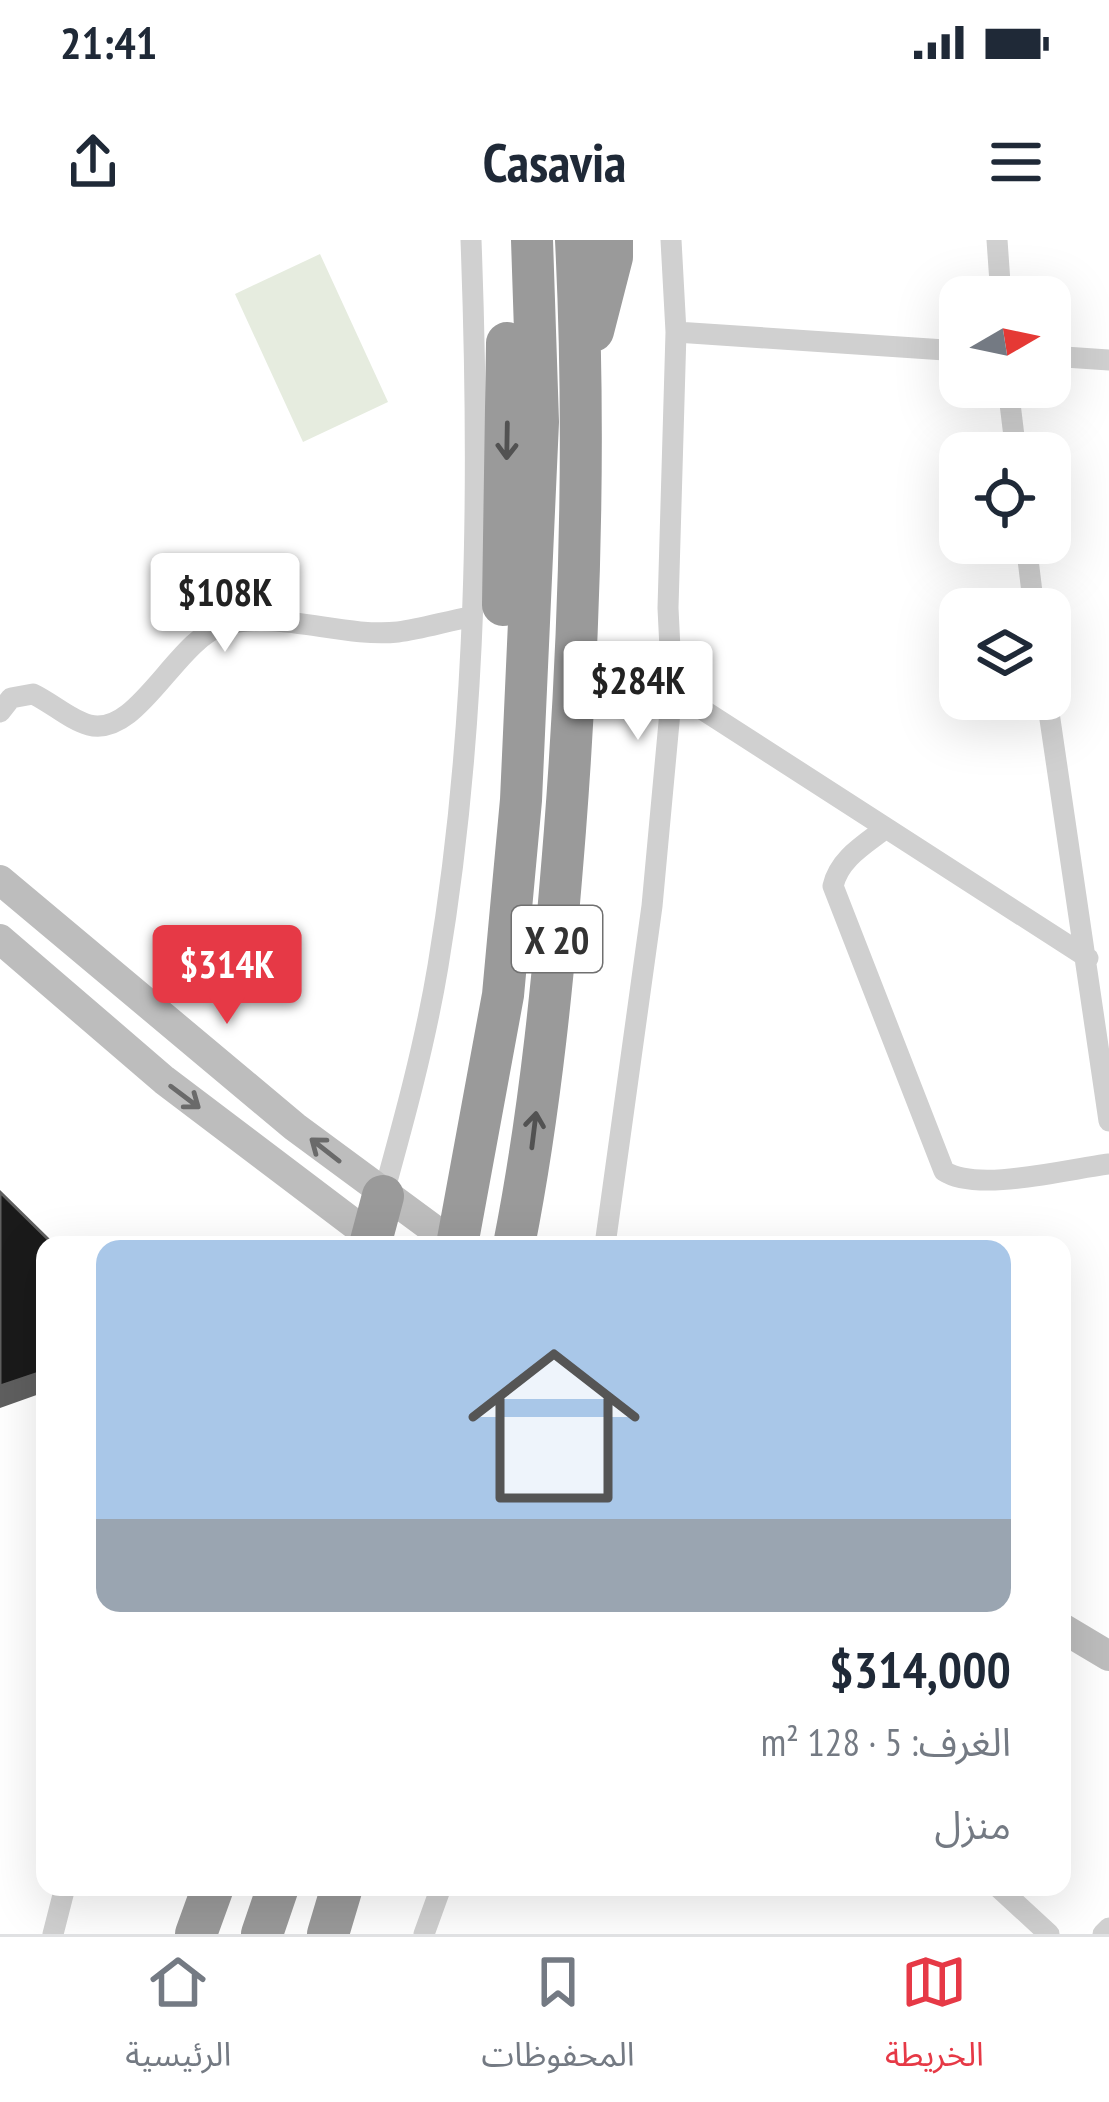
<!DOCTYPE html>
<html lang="ar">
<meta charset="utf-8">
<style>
:root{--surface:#fff;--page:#f6f6f7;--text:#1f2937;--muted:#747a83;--line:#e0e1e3;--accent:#e63946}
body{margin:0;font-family:"PT Sans Narrow","Noto Sans Arabic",sans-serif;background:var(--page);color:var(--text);direction:rtl;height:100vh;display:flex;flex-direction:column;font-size:45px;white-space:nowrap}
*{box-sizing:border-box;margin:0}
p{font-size:39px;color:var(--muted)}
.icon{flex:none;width:66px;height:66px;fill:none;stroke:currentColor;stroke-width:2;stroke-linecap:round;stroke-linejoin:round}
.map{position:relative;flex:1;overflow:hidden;direction:ltr}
.side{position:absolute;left:36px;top:996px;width:1035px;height:660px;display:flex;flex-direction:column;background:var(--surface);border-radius:24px;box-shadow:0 12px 48px #0002;direction:rtl}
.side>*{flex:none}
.needle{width:78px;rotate:81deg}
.fabs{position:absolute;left:939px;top:36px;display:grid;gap:24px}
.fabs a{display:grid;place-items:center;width:132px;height:132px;border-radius:24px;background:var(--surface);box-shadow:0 12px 48px #0002;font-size:60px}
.price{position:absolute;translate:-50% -102px;padding:0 27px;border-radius:12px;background:#fff;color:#222;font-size:39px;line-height:78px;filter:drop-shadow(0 3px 6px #0008)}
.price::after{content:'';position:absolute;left:50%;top:72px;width:36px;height:27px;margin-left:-18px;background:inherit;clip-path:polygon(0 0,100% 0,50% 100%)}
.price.active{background:var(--accent);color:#fff}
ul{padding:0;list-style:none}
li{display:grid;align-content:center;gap:24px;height:636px;padding:0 60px}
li+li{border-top:3px solid var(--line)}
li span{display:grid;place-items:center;height:372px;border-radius:24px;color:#555}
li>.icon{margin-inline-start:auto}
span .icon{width:216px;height:216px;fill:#fffc;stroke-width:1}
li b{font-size:51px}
.status{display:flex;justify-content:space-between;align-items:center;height:84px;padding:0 60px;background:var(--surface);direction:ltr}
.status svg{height:33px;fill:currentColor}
header{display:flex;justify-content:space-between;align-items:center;height:156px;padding:0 60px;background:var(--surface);font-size:54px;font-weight:700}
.tab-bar{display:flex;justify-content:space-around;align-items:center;height:168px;border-top:3px solid var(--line);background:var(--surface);font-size:33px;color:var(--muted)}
.tab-bar a{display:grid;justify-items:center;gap:6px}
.tab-bar .active{color:var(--accent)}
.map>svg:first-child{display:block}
.green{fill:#e6ecdf}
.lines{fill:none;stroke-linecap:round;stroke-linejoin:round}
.street{stroke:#d0d0d0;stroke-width:21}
.secondary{stroke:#bdbdbd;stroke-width:30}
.highway{stroke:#9a9a9a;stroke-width:42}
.shaded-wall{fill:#5f5f5f}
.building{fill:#1a1a1a;stroke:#5f5f5f;stroke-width:3}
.oneway{stroke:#525252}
.oneway2{stroke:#6a6a6a}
.labels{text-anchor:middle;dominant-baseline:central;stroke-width:12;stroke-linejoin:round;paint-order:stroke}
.shield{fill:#fff;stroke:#707070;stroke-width:3}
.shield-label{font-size:39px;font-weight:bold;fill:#333}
</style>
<div class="status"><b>21:41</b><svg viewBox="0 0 49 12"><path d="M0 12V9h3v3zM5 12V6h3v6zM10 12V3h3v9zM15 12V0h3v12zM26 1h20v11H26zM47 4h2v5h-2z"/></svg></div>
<header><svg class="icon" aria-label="menu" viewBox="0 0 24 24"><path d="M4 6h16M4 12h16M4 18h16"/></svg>Casavia<svg class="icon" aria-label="share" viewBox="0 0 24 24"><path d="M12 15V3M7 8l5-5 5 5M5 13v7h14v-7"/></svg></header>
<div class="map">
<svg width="1109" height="1694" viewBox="0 0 1109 1694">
<rect width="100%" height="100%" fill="#fff"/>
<path class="green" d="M320,14L388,162L303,202L235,54Z"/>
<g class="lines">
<path class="street" d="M997,0L1001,57
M676,92L960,111
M1050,116L1109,120
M1008,147L1016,213
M1026,303L1034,369
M672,450L1088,718
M1047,459L1109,881
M0,472L11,458L33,454C52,463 70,480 89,485C138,498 176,399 224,385C279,370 342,398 398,392C422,389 447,381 470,377
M886,588C864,605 839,619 833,646L944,931C977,953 1068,929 1109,924
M383,956C404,880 425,804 438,726C478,488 480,240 471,0
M605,1005L652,666L672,450L668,368L676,92L671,0
M998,1647L1049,1694
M53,1694L65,1647
M424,1694L441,1647
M1103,1694L1109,1688"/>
<path class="secondary" d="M0,640L295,887L455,1005
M0,699L164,840L382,1005
M1062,1388L1109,1416"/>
<path class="highway" d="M593,91L612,17V0
M503,365L507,103
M370,1005L383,956
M457,1005L503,755L521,560L538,182L532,0
M514,1005C541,868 554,730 565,590C580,393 586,197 576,0
M196,1694L213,1647
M262,1694L278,1647
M328,1694L342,1647"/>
</g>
<path class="shaded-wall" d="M45,1131V1152L0,1168V1146Z"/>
<path class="building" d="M0,952L54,1005H45V1131L0,1146Z"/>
<defs><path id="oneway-shaft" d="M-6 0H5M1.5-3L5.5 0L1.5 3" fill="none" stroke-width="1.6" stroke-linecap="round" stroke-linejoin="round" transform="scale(3)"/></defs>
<g class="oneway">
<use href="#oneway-shaft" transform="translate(507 201) rotate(91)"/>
<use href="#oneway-shaft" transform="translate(534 890) rotate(-83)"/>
</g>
<g class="oneway2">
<use href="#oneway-shaft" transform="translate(185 857) rotate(37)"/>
<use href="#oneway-shaft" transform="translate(325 910) rotate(-142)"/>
</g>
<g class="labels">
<rect class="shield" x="512" y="666" width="90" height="66" rx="9"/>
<g class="shield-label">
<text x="557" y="699">X 20</text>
</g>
</g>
</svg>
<div class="fabs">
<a><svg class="needle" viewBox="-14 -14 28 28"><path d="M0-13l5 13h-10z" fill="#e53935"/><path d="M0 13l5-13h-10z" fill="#747a83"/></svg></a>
<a><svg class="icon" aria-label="locate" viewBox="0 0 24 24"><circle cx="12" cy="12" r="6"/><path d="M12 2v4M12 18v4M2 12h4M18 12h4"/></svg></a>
<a><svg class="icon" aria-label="layers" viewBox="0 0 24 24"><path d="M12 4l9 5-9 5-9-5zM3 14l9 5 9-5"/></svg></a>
</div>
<b class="price" style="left:225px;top:415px">$108K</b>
<b class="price" style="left:638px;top:503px">$284K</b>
<b class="price active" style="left:227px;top:787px">$314K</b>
<section class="side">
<ul>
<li><span style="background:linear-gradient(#a9c7e8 75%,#9aa5b1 0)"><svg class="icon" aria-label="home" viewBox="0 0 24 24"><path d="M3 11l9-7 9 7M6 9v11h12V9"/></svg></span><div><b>$314,000</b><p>الغرف: 5 · 128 m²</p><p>منزل</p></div></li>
</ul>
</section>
</div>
<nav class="tab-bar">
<a class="active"><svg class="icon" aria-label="map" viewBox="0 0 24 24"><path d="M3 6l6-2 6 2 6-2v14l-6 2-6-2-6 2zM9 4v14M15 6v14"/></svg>الخريطة</a>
<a><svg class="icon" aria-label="saved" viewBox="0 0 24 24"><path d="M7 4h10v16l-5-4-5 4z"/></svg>المحفوظات</a>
<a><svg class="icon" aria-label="home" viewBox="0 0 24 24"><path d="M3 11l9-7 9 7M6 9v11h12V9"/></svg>الرئيسية</a>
</nav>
